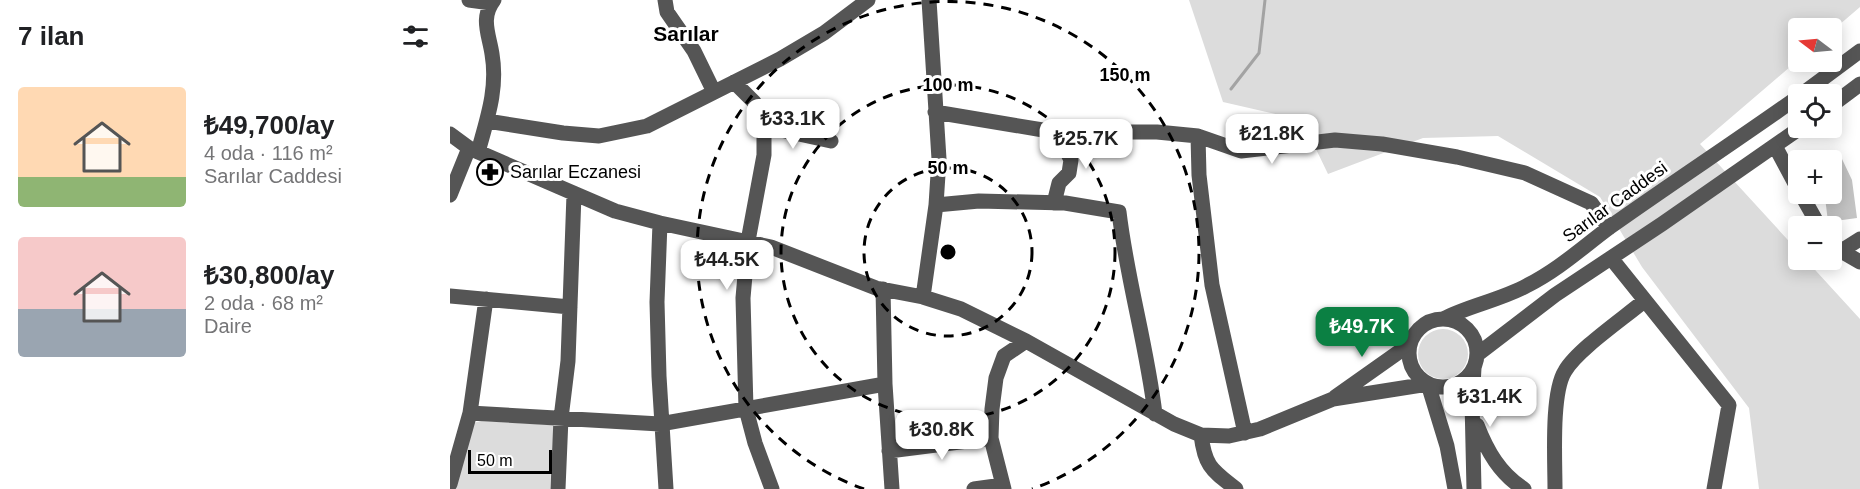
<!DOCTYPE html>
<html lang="tr">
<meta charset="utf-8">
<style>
:root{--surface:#fff;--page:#f2f2f2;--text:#202124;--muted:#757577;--accent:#0b8043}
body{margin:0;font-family:Helvetica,sans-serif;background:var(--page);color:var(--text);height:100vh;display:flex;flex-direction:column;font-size:22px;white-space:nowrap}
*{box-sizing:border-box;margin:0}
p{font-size:20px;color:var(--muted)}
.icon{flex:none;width:33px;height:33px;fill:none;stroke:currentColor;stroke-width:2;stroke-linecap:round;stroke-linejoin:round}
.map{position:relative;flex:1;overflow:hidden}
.details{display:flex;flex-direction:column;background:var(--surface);width:450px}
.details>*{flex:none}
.needle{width:39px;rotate:286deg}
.controls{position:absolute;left:1338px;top:18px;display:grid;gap:12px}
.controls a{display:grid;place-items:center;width:54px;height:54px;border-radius:6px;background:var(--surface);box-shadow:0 3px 15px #0003;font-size:30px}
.scale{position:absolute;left:18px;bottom:15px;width:84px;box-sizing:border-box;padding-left:6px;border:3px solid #000;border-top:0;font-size:16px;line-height:21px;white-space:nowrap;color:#000;-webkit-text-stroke:4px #fff;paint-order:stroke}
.price{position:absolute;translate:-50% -51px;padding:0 14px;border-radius:12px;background:#fff;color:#222;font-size:20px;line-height:39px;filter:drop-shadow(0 2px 3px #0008)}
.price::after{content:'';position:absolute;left:50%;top:36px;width:18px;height:14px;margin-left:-9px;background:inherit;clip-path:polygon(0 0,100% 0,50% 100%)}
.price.on{background:var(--accent);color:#fff}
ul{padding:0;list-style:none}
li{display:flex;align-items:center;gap:18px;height:150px;padding:0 18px}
li span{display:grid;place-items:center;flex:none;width:168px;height:120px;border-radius:6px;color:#555}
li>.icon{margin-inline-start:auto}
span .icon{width:72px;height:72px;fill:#fffc;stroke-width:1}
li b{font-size:26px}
h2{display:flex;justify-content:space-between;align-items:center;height:72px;padding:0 18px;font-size:26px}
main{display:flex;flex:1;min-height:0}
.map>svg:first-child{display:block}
.green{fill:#dcdcdc}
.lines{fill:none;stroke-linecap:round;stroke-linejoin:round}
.stream{stroke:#a3a3a3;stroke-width:3}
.building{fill:#c4c4c4}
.minor{stroke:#555;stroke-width:15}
.ring{fill:none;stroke:#000;stroke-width:3;stroke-dasharray:10 8}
.labels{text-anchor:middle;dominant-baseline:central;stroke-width:6;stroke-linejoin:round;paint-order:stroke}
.poi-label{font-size:18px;fill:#000;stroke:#fff;text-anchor:start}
.street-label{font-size:18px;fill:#000;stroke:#fff}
.quarter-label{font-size:21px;font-weight:bold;fill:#000;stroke:#fff}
.centre{fill:#000;stroke:#fff;stroke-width:3}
.ring-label{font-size:18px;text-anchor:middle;font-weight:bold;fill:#000;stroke:#fff;stroke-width:6;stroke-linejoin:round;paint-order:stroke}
</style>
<main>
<section class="details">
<h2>7 ilan<svg class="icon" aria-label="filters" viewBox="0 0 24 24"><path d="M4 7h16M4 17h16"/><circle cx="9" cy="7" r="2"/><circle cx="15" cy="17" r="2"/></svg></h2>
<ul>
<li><span style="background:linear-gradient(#ffd9b3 75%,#8fb573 0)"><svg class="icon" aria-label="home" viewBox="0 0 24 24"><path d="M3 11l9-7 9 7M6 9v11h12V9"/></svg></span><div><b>₺49,700/ay</b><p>4 oda · 116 m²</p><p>Sarılar Caddesi</p></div></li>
<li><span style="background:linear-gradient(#f6c9c9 60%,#9aa5b1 0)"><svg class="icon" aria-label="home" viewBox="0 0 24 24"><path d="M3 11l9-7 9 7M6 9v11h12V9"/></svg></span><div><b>₺30,800/ay</b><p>2 oda · 68 m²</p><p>Daire</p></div></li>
</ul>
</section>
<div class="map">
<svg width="1410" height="489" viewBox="0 0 1410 489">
<rect width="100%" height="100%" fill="#fff"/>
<path class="green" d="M739,0H1410V7L1382,31V28H1348V60L1250,144L1348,251V260H1356L1410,319V489H1309L1299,408L1192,267L1150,197L1048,136L973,138L878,174L852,120L773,102Z
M968 354a25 25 0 1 1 50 0a25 25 0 1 1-50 0Z
M31,421L104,425L100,489H5L23,423Z"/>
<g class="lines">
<path class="stream" d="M781,89L809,53L815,0"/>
</g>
<path class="building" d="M1392,159L1402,180L1407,218L1378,222L1375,197H1382V164Z"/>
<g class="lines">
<path class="minor" d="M19,0L41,3
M215,0L217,12L244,51L264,92
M284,82L304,102L311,112L314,133V155L298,241L293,298L296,409L305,443L322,489
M1352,94L1410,51
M1382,105L1410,84
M485,112L605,132H707L748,136L791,151L885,140L932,144L1007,157L1075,173L1141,203L1159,228
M37,121L113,133L149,136L197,126L330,59L374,33L418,0
M313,126L381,141
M0,134L19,148L165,211L210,223L321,247L426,288L473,297L511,309L576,341L724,424L751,435L779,436L810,429L883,399L978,384L997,446L1005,489
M748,136L749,175L762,285L795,433
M1325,146L1348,189
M28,152C37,119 48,89 42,54C39,34 30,18 44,0
M1351,194L1369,226
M0,195L19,148
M604,203L609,183L619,173L621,160L615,148L612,132
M486,205L529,201L615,203L669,212C677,280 697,346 705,414
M210,223L207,302L209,376L216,489
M1382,242L1391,251L1410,262
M1391,251L1410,239
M1161,258L1279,405L1264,489
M433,289L435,384L442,489
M0,296L120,307
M473,297L486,205L489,159L479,0
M959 353a34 34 0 1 1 68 0a34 34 0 1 1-68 0Z
M993,319C1020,305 1051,300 1078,285C1108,270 1133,247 1160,227C1222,183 1286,141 1348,97
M1028,354L1105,295L1212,224L1350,128
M1024,368L1022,401L1024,489
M885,397L960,344
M20,413L210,424L435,384
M1027,425C1037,451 1050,474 1074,489
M751,435C755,467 762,470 786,489
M439,451L541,438
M0,484L20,413L36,299
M108,489L111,418L118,361L124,194
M524,489L553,485
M554,489L541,438L542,409L546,378L554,356L576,341
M1105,489C1105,460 1101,393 1115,371C1127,350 1174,318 1194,301"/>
</g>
<g class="ring">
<circle cx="498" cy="252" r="84"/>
<circle cx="498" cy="252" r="167"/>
<path d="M414 489A251 251 0 1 1 582 489"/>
</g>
<defs>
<symbol id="pharmacy-ring" viewBox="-11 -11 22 22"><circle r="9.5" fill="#fff" stroke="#000" stroke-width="1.5"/><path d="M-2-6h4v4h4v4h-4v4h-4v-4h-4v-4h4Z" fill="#000"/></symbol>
</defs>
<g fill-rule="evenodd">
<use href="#pharmacy-ring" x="25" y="157" width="30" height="30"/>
</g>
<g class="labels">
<g class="poi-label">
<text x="60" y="172">Sarılar Eczanesi</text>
</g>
<g class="street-label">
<text transform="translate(1165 202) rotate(-36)">Sarılar Caddesi</text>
</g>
<g class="quarter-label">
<text x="236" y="33">Sarılar</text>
</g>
</g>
<circle cx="498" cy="252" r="9" class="centre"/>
<g class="ring-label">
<text x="675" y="81">150 m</text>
<text x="498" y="91">100 m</text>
<text x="498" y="174">50 m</text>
</g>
</svg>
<div class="controls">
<a><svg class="needle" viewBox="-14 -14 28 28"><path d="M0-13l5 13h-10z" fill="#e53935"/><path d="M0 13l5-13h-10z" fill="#757577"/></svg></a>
<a><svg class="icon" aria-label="locate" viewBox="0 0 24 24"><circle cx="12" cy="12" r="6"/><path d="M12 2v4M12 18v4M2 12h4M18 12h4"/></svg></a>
<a>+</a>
<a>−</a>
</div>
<div class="scale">50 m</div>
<b class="price" style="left:343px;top:150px">₺33.1K</b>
<b class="price" style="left:822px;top:165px">₺21.8K</b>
<b class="price" style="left:636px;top:170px">₺25.7K</b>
<b class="price" style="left:277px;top:291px">₺44.5K</b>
<b class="price on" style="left:912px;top:358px">₺49.7K</b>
<b class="price" style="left:1040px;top:428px">₺31.4K</b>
<b class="price" style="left:492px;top:461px">₺30.8K</b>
</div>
</main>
